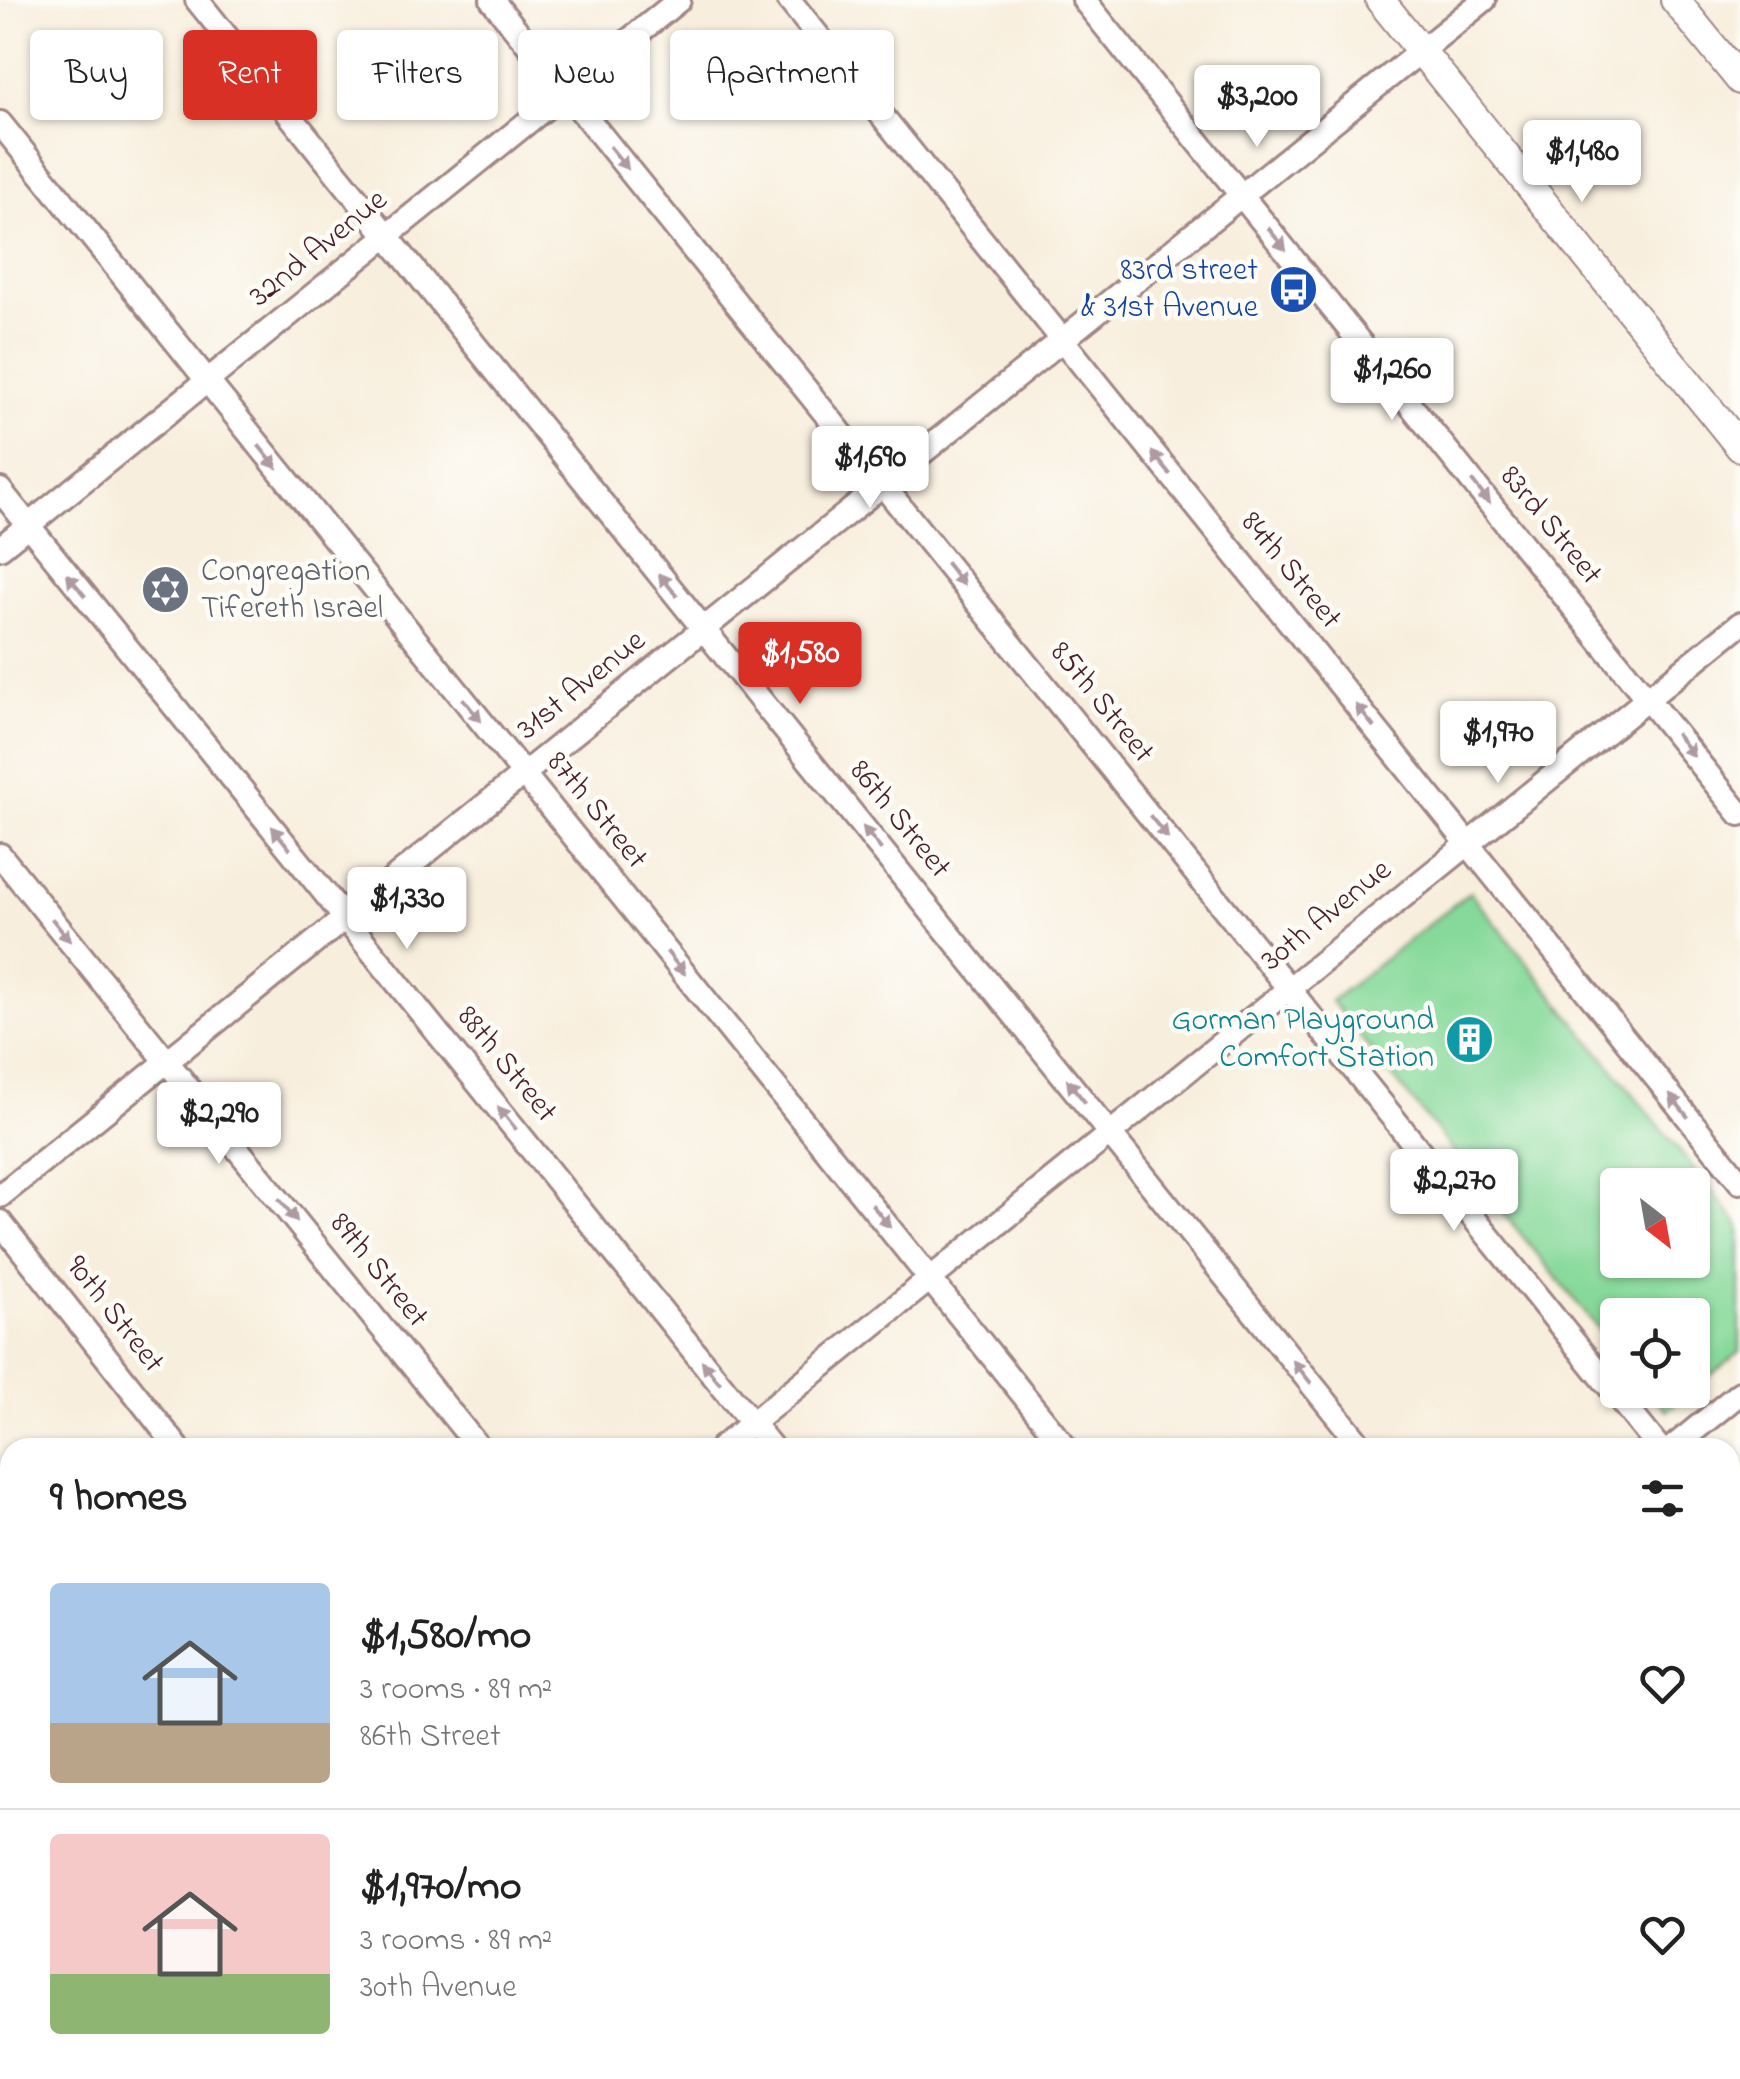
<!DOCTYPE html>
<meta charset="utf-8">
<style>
:root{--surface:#fff;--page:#f2f2f2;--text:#222;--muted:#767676;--line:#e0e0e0;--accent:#d93025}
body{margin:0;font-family:"Indie Flower",sans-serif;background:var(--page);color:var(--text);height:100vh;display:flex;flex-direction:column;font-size:38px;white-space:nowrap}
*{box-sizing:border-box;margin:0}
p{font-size:32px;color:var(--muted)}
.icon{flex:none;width:55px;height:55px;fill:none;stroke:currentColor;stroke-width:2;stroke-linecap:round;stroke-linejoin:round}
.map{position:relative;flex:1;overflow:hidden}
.drawer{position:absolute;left:0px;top:1438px;width:1740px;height:642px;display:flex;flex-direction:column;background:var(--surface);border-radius:30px 30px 0 0;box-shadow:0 2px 8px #0004}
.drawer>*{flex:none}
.top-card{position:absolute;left:30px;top:30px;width:1000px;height:90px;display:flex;gap:20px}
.needle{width:65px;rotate:149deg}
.fabs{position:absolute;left:1600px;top:1168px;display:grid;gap:20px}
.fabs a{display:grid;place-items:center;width:110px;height:110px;border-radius:10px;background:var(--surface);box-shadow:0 2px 8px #0004;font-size:50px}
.price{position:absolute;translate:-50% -85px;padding:0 22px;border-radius:10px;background:#fff;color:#222;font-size:32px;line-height:65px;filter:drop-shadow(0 2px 5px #0008)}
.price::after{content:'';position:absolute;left:50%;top:60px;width:30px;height:22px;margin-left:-15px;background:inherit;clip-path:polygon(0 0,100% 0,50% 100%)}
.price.active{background:var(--accent);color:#fff}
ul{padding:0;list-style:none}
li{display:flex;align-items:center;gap:30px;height:250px;padding:0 50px}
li+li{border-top:2px solid var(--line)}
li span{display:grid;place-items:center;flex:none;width:280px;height:200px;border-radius:10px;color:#555}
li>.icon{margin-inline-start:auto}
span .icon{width:120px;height:120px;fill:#fffc;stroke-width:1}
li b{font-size:42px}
h2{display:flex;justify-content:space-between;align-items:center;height:120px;padding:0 50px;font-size:42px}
.pill{padding:0 35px;border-radius:10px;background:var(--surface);box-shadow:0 2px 8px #0004;font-size:35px;line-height:90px}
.pill.active{background:var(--accent);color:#fff}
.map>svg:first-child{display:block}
.green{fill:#86d99a;stroke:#687c62;stroke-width:2.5;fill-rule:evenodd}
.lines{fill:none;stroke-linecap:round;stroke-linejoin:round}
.minor-casing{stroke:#a18684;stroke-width:28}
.tertiary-casing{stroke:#a18684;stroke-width:32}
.primary-casing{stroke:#a18684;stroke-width:40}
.minor{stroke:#fff;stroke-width:22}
.tertiary{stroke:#fff;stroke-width:28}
.primary{stroke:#fff;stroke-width:35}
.oneway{fill:#ae9aa0}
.labels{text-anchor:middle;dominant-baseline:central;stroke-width:9;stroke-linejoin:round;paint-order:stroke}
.street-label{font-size:32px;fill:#4a1f2b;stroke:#fdfcf7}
.transit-label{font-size:32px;fill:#164399;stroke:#fdfcf7;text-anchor:end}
.worship-label{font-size:32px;fill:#5b616d;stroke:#fdfcf7;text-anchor:start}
.culture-label{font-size:32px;fill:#0d838f;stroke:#fdfcf7;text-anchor:end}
</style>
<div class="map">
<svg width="1740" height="2079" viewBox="0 0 1740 2079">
<rect width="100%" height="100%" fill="#fdfcf7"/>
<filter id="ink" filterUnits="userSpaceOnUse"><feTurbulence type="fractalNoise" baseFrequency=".01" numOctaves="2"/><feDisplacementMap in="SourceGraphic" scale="20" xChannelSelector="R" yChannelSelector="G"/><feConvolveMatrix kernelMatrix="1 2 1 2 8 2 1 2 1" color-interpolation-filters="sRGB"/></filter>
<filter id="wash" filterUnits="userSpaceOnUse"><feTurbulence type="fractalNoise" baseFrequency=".0048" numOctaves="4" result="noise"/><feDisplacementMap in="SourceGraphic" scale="40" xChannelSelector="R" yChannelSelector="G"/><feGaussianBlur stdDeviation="2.25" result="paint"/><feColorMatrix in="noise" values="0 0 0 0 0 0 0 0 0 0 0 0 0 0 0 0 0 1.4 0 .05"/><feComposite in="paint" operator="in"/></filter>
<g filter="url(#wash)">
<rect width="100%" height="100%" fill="#f8eedd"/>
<path class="green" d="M1470,892L1740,1226V1352L1666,1411L1649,1390H1692V1315H1618L1617,1352L1331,1001ZM1692,1185V1260H1618V1185Z"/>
</g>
<g filter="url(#ink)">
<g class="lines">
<defs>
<path id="minor" d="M197,0L1363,1448
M492,0L1659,1448
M789,0L1740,1182
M1084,0L1740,814
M0,123L1066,1448
M0,490L772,1448
M0,548L679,0
M0,855L479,1448
M0,1196L1484,0
M0,1222L178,1448
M721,1448L1740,624
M1672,1448L1740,1393
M1730,1535L1740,1547
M0,1589L10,1601
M0,1828L10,1825
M1730,1905L1740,1917
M0,1959L10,1971
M91,2070L98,2079
M384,2070L392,2079
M687,2070L694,2079
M1278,2070L1285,2079
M1569,2070L1576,2079"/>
<path id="tertiary" d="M1380,0L1740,447
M1675,0L1740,80"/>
<path id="primary" d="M1730,1780L1740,1776
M1730,1832L1740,1828
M828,2079L855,2070
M984,2079L1011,2070"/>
</defs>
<use href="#minor" class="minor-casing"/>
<use href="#tertiary" class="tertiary-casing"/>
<use href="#primary" class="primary-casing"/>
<use href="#minor" class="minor"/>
<use href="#tertiary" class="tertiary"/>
<use href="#primary" class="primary"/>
</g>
<defs><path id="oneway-solid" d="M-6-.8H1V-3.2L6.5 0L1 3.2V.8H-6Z" transform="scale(2.5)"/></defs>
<g class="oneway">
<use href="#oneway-solid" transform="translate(619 158) rotate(51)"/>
<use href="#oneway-solid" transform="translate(1277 239) rotate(51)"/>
<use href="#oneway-solid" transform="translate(268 457) rotate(51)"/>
<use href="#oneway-solid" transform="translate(1161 463) rotate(-129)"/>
<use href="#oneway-solid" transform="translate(1481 492) rotate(51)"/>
<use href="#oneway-solid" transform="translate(955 574) rotate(51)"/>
<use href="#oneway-solid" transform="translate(76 585) rotate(-129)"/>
<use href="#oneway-solid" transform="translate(668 585) rotate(-129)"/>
<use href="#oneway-solid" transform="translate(472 710) rotate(51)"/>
<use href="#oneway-solid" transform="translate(1365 716) rotate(-129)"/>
<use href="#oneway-solid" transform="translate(1685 745) rotate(51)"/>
<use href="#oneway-solid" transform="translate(1159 827) rotate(51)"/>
<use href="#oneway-solid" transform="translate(281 838) rotate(-129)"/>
<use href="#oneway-solid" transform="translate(872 838) rotate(-129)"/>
<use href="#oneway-solid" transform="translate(61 930) rotate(51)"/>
<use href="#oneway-solid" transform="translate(676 963) rotate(51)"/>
<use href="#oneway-solid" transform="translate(1076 1091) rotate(-129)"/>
<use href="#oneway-solid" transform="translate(1679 1106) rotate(-129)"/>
<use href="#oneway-solid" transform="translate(507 1118) rotate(-129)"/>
<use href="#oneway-solid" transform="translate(288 1210) rotate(51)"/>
<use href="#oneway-solid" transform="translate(881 1216) rotate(51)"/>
<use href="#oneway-solid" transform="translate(711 1372) rotate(-129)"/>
<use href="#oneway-solid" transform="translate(1302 1372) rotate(-129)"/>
</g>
</g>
<defs>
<symbol id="bus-disc" viewBox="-11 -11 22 22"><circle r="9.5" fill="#1a4fb4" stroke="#fdfcf7"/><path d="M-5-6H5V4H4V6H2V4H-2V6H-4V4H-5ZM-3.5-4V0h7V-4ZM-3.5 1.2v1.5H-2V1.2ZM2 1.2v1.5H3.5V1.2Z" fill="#fff"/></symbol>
<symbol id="synagogue-disc" viewBox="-11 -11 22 22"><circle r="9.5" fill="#6b7280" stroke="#fdfcf7"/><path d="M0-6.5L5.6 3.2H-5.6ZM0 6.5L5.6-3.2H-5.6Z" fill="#fff"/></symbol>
<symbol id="building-disc" viewBox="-11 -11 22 22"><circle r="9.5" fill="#0f9aa8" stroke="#fdfcf7"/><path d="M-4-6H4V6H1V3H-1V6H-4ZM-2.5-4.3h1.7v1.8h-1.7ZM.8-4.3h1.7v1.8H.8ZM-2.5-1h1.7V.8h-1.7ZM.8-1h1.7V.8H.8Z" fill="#fff"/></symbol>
</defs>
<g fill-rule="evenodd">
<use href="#bus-disc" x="1266" y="262" width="55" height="55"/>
<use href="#synagogue-disc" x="138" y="562" width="55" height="55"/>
<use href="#building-disc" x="1442" y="1012" width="55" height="55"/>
</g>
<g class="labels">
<g class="street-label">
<text transform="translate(319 249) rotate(-39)">32nd Avenue</text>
<text transform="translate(1550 526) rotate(51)">83rd Street</text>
<text transform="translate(1290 571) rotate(51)">84th Street</text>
<text transform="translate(582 686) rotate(-39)">31st Avenue</text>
<text transform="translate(1101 703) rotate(51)">85th Street</text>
<text transform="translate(596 811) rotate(51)">87th Street</text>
<text transform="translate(899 820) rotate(51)">86th Street</text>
<text transform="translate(1327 916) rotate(-39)">30th Avenue</text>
<text transform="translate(506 1065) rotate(51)">88th Street</text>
<text transform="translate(378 1271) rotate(51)">89th Street</text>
<text transform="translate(114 1315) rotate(52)">90th Street</text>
</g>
<g class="transit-label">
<text x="1258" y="271">83rd street<tspan x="1258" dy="37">&amp; 31st Avenue</tspan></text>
</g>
<g class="worship-label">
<text x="201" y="572">Congregation<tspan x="201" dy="37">Tifereth Israel</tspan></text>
</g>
<g class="culture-label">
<text x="1434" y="1021">Gorman Playground<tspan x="1434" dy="37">Comfort Station</tspan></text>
</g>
</g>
</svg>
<div class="fabs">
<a><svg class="needle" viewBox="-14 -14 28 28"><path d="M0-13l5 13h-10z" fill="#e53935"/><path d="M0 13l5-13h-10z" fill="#767676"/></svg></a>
<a><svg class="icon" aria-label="locate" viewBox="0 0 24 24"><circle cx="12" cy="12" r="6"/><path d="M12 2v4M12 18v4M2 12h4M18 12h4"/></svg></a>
</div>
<b class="price" style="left:1257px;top:150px">$3,200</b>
<b class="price" style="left:1582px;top:205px">$1,480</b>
<b class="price" style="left:1392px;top:423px">$1,260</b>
<b class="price" style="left:870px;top:511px">$1,690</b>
<b class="price active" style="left:800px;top:707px">$1,580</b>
<b class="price" style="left:1498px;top:786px">$1,970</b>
<b class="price" style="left:407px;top:952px">$1,330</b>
<b class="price" style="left:219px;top:1167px">$2,290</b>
<b class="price" style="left:1454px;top:1234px">$2,270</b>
<div class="top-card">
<a class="pill">Buy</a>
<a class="pill active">Rent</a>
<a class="pill">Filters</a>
<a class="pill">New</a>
<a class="pill">Apartment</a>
</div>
<section class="drawer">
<h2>9 homes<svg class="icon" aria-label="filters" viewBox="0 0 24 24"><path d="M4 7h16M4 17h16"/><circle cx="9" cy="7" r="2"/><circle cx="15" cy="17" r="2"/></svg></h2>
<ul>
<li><span style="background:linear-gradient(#a9c7e8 70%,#b9a48a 0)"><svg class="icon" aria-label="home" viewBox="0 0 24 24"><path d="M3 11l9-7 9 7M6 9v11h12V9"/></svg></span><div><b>$1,580/mo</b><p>3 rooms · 89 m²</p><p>86th Street</p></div><svg class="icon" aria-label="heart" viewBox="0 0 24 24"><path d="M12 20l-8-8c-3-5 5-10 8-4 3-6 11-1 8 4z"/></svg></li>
<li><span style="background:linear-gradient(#f6c9c9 70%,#8fb573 0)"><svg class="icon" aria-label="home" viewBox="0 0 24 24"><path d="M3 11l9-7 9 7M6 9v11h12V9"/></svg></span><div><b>$1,970/mo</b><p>3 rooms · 89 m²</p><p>30th Avenue</p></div><svg class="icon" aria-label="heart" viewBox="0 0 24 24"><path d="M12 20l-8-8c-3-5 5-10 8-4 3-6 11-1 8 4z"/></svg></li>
</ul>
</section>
</div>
